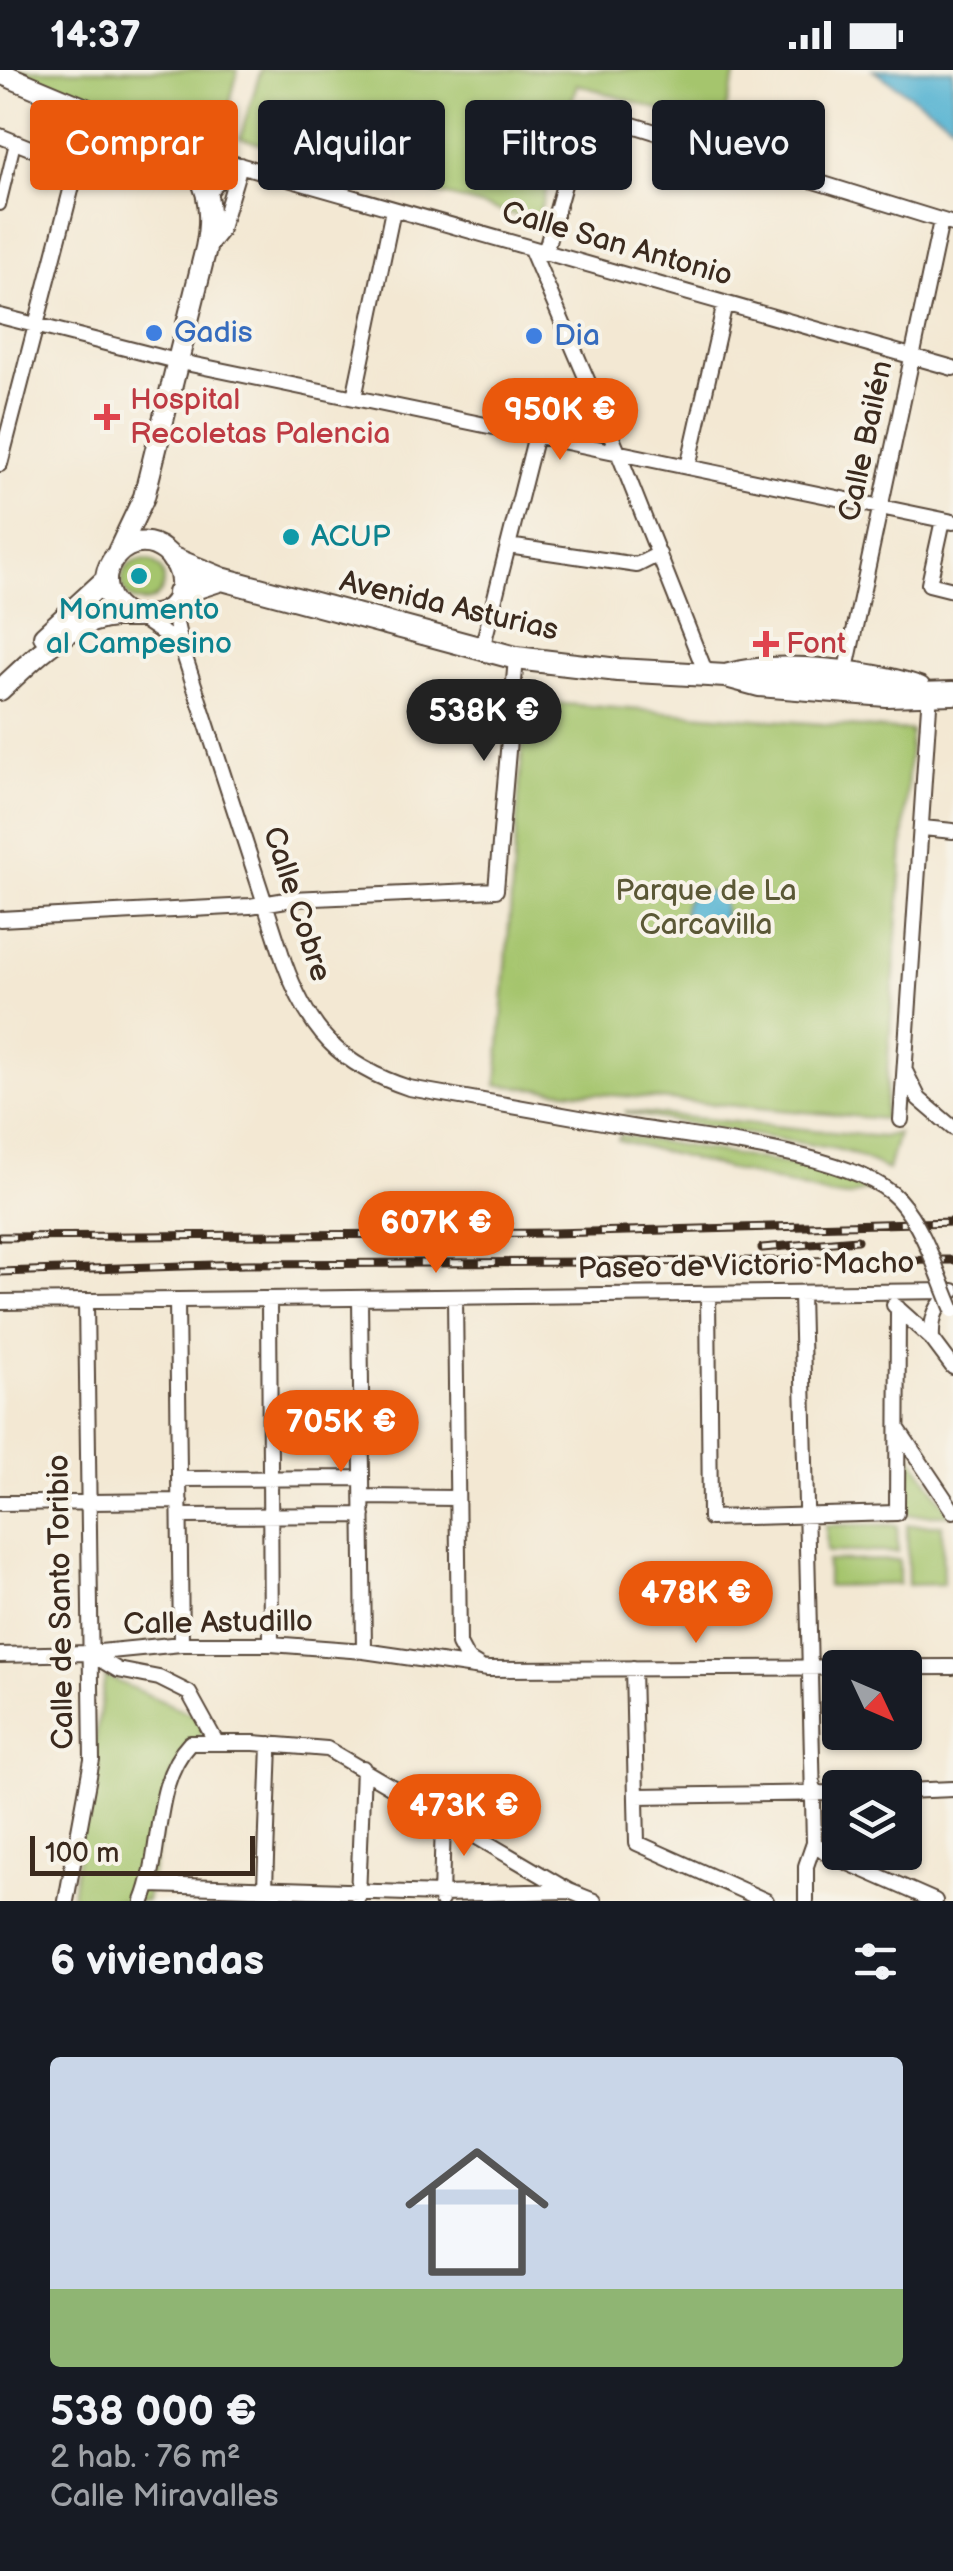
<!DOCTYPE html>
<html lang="es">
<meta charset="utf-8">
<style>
:root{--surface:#171b24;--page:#242831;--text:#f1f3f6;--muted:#9ea1a6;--accent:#ea580c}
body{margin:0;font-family:"Balsamiq Sans",sans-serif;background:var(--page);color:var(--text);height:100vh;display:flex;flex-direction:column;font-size:38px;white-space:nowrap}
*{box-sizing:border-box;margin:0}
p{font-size:32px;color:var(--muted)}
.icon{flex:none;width:55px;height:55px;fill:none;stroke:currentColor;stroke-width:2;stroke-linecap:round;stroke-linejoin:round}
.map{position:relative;height:1831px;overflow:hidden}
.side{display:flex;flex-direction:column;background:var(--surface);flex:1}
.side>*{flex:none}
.guide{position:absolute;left:30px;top:30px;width:895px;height:90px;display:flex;gap:20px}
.needle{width:65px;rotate:134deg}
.fabs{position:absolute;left:822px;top:1580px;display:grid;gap:20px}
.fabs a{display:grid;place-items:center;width:100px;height:100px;border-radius:10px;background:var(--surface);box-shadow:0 2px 8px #0004;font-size:50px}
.scale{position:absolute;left:30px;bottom:25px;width:225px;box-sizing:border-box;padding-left:10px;border:5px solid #3b2a1e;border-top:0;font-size:28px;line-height:35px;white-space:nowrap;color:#3b2a1e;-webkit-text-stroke:8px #f7f3e8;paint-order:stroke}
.price{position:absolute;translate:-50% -85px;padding:0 22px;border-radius:35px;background:var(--accent);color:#fff;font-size:32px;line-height:65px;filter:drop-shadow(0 2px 5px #0008)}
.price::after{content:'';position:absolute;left:50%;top:60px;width:30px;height:22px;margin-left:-15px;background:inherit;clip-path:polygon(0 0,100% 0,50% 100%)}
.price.current{background:#222;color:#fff}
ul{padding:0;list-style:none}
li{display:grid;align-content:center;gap:20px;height:530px;padding:0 50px}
li span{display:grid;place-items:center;height:310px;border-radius:10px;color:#555}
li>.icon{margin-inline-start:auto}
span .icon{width:180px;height:180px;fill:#fffc;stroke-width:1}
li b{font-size:42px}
h2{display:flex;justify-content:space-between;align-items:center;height:120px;padding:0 50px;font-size:42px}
.tag{padding:0 35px;border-radius:10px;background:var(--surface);box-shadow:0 2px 8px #0004;font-size:35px;line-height:90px}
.tag.current{background:var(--accent);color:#fff}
.status{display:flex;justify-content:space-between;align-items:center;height:70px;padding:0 50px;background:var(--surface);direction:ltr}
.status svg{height:28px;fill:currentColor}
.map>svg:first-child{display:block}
.green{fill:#a5c56d;stroke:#707846;stroke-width:2.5}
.water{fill:#53b2d2;stroke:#476e78;stroke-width:2.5}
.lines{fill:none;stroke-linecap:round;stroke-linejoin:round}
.pedestrian-casing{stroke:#574639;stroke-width:14}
.minor-casing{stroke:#574639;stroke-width:18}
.secondary-casing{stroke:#574639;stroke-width:24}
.primary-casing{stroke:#574639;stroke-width:26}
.pedestrian{stroke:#fff;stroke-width:10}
.minor{stroke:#fff;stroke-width:14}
.secondary{stroke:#fff;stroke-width:20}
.primary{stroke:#fff;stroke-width:22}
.rail-casing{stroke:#3b2a1e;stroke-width:9}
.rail{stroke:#f7f3e8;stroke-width:5;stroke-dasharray:15;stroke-linecap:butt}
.minor-bridge-casing{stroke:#574639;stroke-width:18;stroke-linecap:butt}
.minor-bridge{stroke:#fff;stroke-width:14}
.shop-dot{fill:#3f7fe0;stroke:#f7f3e8;stroke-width:4}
.health-dot{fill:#e0444e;stroke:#f7f3e8;stroke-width:4}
.culture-dot{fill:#0f9aa8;stroke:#f7f3e8;stroke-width:4}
.labels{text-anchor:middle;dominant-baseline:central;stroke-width:8;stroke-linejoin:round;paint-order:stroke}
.street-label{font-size:30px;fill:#3b2a1e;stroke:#f7f3e8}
.shop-label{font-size:30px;fill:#366cbe;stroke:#f7f3e8;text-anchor:start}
.health-label{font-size:30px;fill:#be3a42;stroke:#f7f3e8;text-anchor:start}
.culture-label{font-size:30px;fill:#0d838f;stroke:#f7f3e8;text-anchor:start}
.park-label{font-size:30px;fill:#5b5836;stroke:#f7f3e8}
</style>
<div class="status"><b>14:37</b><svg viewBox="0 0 49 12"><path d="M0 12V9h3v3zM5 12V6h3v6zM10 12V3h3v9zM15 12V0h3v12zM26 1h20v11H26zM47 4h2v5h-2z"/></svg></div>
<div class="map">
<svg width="953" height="1831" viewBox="0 0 953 1831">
<rect width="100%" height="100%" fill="#f7f3e8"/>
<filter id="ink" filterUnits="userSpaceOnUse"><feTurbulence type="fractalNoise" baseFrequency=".01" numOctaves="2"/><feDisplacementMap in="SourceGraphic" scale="20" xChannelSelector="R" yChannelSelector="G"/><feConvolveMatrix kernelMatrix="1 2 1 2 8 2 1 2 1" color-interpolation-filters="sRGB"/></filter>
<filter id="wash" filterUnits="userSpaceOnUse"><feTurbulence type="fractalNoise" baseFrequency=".0048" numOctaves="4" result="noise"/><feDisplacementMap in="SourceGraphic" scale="40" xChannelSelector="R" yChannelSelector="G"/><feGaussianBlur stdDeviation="2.25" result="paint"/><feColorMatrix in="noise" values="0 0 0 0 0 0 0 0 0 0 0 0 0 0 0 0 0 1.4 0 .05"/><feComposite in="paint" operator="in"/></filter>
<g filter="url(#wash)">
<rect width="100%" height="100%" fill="#f3e8d3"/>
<path class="green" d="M18,0H238L221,69L214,75L151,56Z
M261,0H737L720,59L577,14L537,151L240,68Z
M122 511a21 21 0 1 1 42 0a21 21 0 1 1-42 0Z
M526,631L911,661L884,1049L497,1015Z
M626,1041L882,1067L898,1063L888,1100L851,1083L836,1079L626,1043Z
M620,1065L833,1102L869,1119L849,1127L829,1125L618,1070Z
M906,1378L951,1445H908Z
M826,1455H897L898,1482H827Z
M942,1455L943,1514L908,1515L907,1455Z
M899,1490V1514L827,1516V1491Z
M105,1606L210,1652L172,1705L146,1831H71Z"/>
<path class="water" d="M873,0H953V54L879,4Z
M684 841a20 20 0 1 1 40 0a20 20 0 1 1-40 0Z"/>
</g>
<g filter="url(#ink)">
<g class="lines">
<defs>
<path id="pedestrian" d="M0,135L15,73"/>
<path id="minor" d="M0,66L77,97L0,394
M179,78L953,298
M208,124L223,105L240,95
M208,177L220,162L240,95
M531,179L618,382L707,606
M545,183L575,75L590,54L610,48L953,154
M0,246L176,291L953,452
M354,328L393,140
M688,397L725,233
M943,450L929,514L953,520
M508,476L637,495L659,484
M172,536L181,575L284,892C309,961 339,995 409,1018L631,1057
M142,549L181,575
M482,579L536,365
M845,604L941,151
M923,758L953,761
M0,849L250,836L292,829L496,820L516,588
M905,1001L919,1029L953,1058
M901,1050L930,621
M801,1223L814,1773L806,1796V1831
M708,1224L710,1448L897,1443L898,1238
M455,1227L459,1574L467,1589L480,1597
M269,1229L271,1574
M360,1229L364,1581
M177,1230L181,1574
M0,1232L953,1221
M894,1235L932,1269L953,1297
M932,1269C931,1246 936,1236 953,1221
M898,1359L953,1441
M179,1409L362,1408
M363,1427L456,1428
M0,1433L180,1431
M180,1446L363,1445
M91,1584L118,1600L159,1608L189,1623L216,1672
M0,1585L90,1583L181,1574H271L364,1581L488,1599L953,1597
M633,1598L637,1773L766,1831
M905,1721L953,1719
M636,1726L840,1723
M814,1773L828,1784L935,1831
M150,1815L441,1824L569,1821
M265,1817L270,1674
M358,1827L363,1698
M441,1830L443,1747
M66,1831L92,1690L86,1231
M143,1831C163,1782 152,1713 190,1673H254L327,1679L569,1821L594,1831"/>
<path id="secondary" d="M0,3L179,78C208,108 214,137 206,178L144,427L118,482
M44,566L105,510
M0,620C22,600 45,576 71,561C84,554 100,548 115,547C141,546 177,553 181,515C182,502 175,489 165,481C125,449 75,518 131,547"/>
<path id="primary" d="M173,489L222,509L516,588L618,600L726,606L759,615L886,625L953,623
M179,523L222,509
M729,605C777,591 872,602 919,618"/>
</defs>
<use href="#pedestrian" class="pedestrian-casing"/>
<use href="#minor" class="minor-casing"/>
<use href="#secondary" class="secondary-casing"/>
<use href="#primary" class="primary-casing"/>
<use href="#pedestrian" class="pedestrian"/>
<use href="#minor" class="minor"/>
<use href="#secondary" class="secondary"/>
<use href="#primary" class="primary"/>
<defs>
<path id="rail" d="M0,1167L553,1163L953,1152
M762,1178L857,1170
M0,1202L244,1194L953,1190"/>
</defs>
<use href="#rail" class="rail-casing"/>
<use href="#rail" class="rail"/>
<defs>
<path id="minor-bridge" d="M631,1057C697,1068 855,1083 898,1129C925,1159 937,1203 953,1240"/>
</defs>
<use href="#minor-bridge" class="minor-bridge-casing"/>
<use href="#minor-bridge" class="minor-bridge"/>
</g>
</g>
<g class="shop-dot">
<circle cx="154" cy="263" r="10"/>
<circle cx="534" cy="266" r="10"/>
</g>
<g class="health-dot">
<path d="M102 332h10v10h10v10h-10v10h-10v-10h-10v-10h10z"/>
<path d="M761 559h10v10h10v10h-10v10h-10v-10h-10v-10h10z"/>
</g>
<g class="culture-dot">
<circle cx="291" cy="467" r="10"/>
<circle cx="139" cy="506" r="10"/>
</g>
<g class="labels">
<g class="street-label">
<text transform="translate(617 174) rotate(16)">Calle San Antonio</text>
<text transform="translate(866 371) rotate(-78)">Calle Bailén</text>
<text transform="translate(449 536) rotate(13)">Avenida Asturias</text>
<text transform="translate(297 834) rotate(72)">Calle Cobre</text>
<text transform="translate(746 1196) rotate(-1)">Paseo de Victorio Macho</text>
<text transform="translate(61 1532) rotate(-91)">Calle de Santo Toribio</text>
<text transform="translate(218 1553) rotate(-1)">Calle Astudillo</text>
</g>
<g class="shop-label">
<text x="174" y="263">Gadis</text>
<text x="554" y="266">Dia</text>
</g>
<g class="health-label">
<text x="130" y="330">Hospital<tspan x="130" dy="34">Recoletas Palencia</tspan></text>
<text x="786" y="574">Font</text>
</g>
<g class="culture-label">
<text x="311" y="467">ACUP</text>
<text x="139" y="540" text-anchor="middle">Monumento<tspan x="139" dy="34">al Campesino</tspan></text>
</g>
<g class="park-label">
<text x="706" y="821">Parque de La<tspan x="706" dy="34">Carcavilla</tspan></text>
</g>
</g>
</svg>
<div class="fabs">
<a><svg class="needle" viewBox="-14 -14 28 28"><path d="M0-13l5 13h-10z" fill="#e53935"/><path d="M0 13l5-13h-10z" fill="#9ea1a6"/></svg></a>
<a><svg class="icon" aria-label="layers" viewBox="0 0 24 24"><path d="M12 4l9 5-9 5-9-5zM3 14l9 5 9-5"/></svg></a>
</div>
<div class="scale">100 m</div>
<b class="price" style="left:560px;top:393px">950K €</b>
<b class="price current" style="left:484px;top:694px">538K €</b>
<b class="price" style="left:436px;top:1206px">607K €</b>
<b class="price" style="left:341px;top:1405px">705K €</b>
<b class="price" style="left:696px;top:1576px">478K €</b>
<b class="price" style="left:464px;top:1789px">473K €</b>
<div class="guide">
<a class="tag current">Comprar</a>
<a class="tag">Alquilar</a>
<a class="tag">Filtros</a>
<a class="tag">Nuevo</a>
</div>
</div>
<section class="side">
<h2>6 viviendas<svg class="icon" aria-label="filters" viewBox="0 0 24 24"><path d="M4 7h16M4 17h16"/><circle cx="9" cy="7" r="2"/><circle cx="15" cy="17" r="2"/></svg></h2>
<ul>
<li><span style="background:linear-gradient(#c9d6e8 75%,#8fb573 0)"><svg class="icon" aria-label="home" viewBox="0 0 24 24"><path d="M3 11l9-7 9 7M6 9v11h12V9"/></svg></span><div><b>538 000 €</b><p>2 hab. · 76 m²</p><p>Calle Miravalles</p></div></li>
</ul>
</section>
